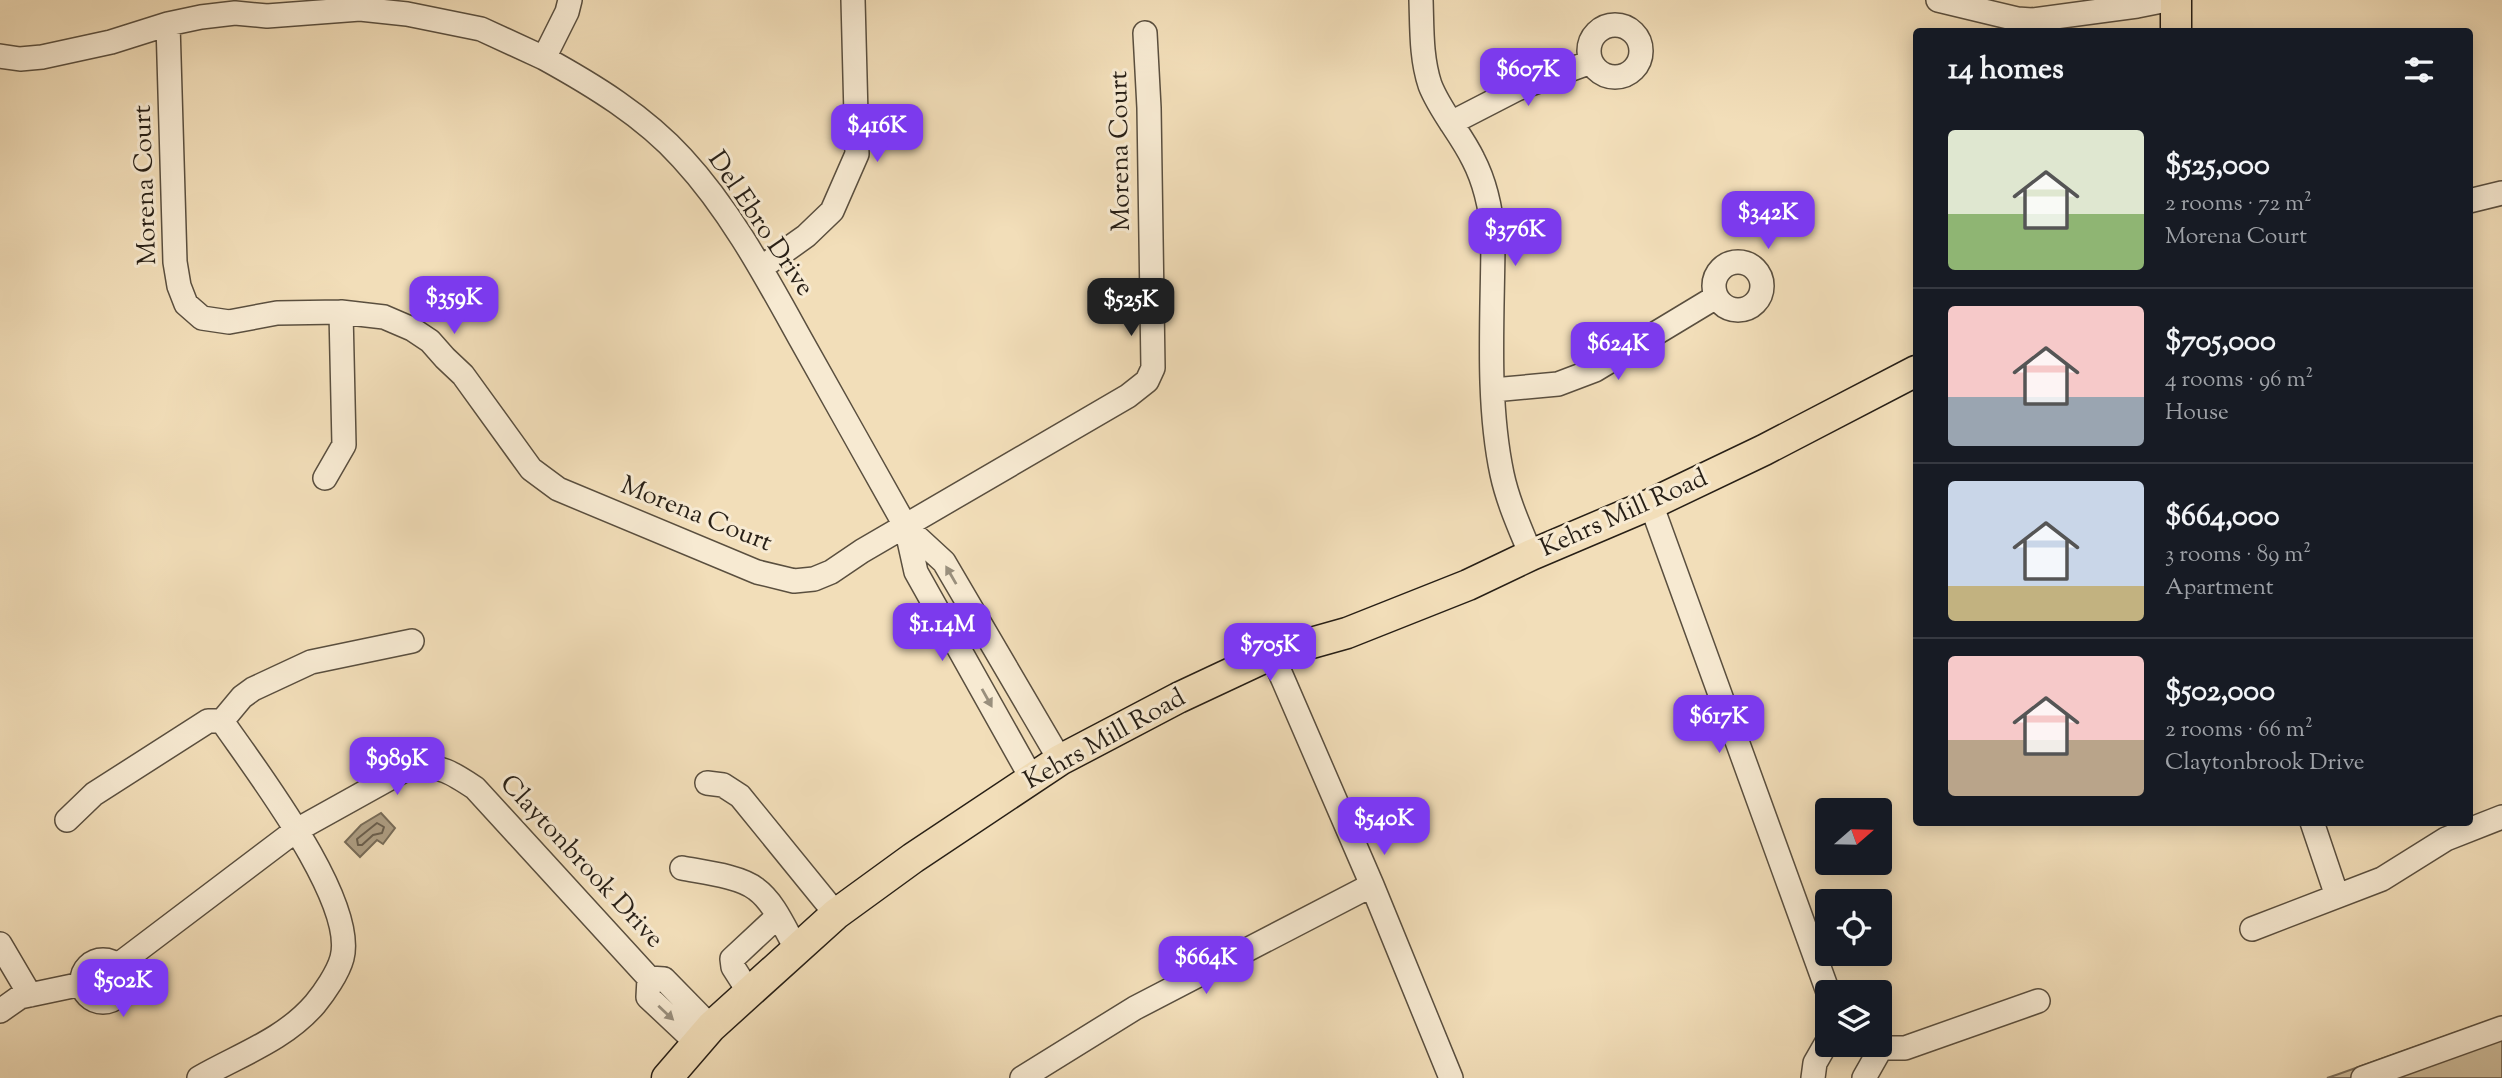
<!DOCTYPE html>
<meta charset="utf-8">
<style>
:root{--surface:#171b24;--page:#20242c;--text:#f1f3f6;--muted:#9ea1a6;--line:#363941;--accent:#7c3aed}
body{margin:0;font-family:"Sorts Mill Goudy",serif;background:var(--page);color:var(--text);height:100vh;display:flex;flex-direction:column;font-size:26px;white-space:nowrap}
*{box-sizing:border-box;margin:0}
p{font-size:23px;color:var(--muted)}
.icon{flex:none;width:38px;height:38px;fill:none;stroke:currentColor;stroke-width:2;stroke-linecap:round;stroke-linejoin:round}
.map{position:relative;flex:1;overflow:hidden}
.side{position:absolute;left:1913px;top:28px;width:560px;height:798px;display:flex;flex-direction:column;background:var(--surface);border-radius:7px;box-shadow:0 4px 18px #0003}
.side>*{flex:none}
.needle{width:46px;rotate:70deg}
.controls{position:absolute;left:1815px;top:798px;display:grid;gap:14px}
.controls a{display:grid;place-items:center;width:77px;height:77px;border-radius:7px;background:var(--surface);box-shadow:0 4px 18px #0003;font-size:35px}
.price{position:absolute;translate:-50% -60px;padding:0 16px;border-radius:14px;background:var(--accent);color:#fff;font-size:23px;line-height:46px;filter:drop-shadow(0 2px 4px #0008)}
.price::after{content:'';position:absolute;left:50%;top:42px;width:21px;height:16px;margin-left:-10px;background:inherit;clip-path:polygon(0 0,100% 0,50% 100%)}
.price.current{background:#222;color:#fff}
ul{padding:0;list-style:none}
li{display:flex;align-items:center;gap:21px;height:175px;padding:0 35px}
li+li{border-top:2px solid var(--line)}
li span{display:grid;place-items:center;flex:none;width:196px;height:140px;border-radius:7px;color:#555}
li>.icon{margin-inline-start:auto}
span .icon{width:84px;height:84px;fill:#fffc;stroke-width:1}
li b{font-size:30px}
h2{display:flex;justify-content:space-between;align-items:center;height:84px;padding:0 35px;font-size:30px}
.map>svg:first-child{display:block}
.green{fill:#cfbe9d;stroke:#7b6e5a;stroke-width:2}
.water{fill:#ad9d82;stroke:#776b57;stroke-width:2}
.lines{fill:none;stroke-linecap:round;stroke-linejoin:round}
.shore{stroke:#6a5e4c;stroke-width:2}
.minor-casing{stroke:#5a4f3f;stroke-width:26}
.major-casing{stroke:#271f16;stroke-width:33}
.minor{stroke:#f7ead2;stroke-width:23}
.major{stroke:#f2deb9;stroke-width:30}
.oneway{fill:#998f7d}
.labels{text-anchor:middle;dominant-baseline:central;stroke-width:6;stroke-linejoin:round;paint-order:stroke}
.street-label{font-size:26px;fill:#271f16;stroke:#f7ead2}
</style>
<div class="map">
<svg width="2502" height="1078" viewBox="0 0 2502 1078">
<rect width="100%" height="100%" fill="#f2deb9"/>
<filter id="stains"><feTurbulence type="fractalNoise" baseFrequency=".00286" numOctaves="4"/><feColorMatrix values="0 0 0 0 .2 0 0 0 0 .09 0 0 0 0 .02 0 0 0 .5 -.17"/></filter>
<radialGradient id="worn" r=".72"><stop offset=".6" stop-color="#630" stop-opacity="0"/><stop offset="1" stop-color="#630" stop-opacity=".3"/></radialGradient>
<path class="green" d="M2502,1016V1078H2327L2336,1075Z"/>
<path class="water" d="M381,813L395,828L383,844L377,840L360,857L345,842L361,825Z"/>
<g class="lines">
<path class="shore" d="M377,823L384,827L382,833L373,835L362,845H358L357,839Z"/>
<defs>
<path id="minor" d="M570,0L567,12L544,58C593,85 644,116 682,158C731,211 766,277 801,340C836,402 871,465 906,527L916,572L1032,779
M1421,0C1422,29 1421,58 1430,85C1440,111 1461,134 1473,159C1486,184 1491,209 1493,236C1493,313 1486,398 1502,474C1508,502 1520,528 1531,555
M1938,0L2017,19L2032,20L2137,6L2167,0
M168,24L175,262L179,286L186,304L202,318L229,322L277,313L341,312L384,317L412,329L430,341L445,358L463,375L531,469L558,489L757,572L794,581L814,579L831,572L862,551L1128,396L1147,381L1153,368L1149,108L1145,33
M1589 51a26 26 0 1 1 52 0a26 26 0 1 1-52 0Z
M0,56L20,59L42,57L111,42L168,24L201,17L235,13L267,16L360,9L407,14L481,29L544,58
M1451,123L1517,89L1591,62
M2469,201L2502,193
M1714 286a24 24 0 1 1 48 0a24 24 0 1 1-48 0Z
M761,268L806,236L832,211L857,154L853,0
M1493,390L1558,384L1595,370L1716,297
M325,478L344,445L341,312
M1651,504L1828,992
M906,527L944,562L1060,760
M1272,654L1372,885L1451,1078
M222,721L242,697L253,689L311,662L412,641
M707,783L723,785L740,796L836,914
M67,820L94,794L208,721H222C255,769 357,901 342,958C338,973 324,993 315,1004C284,1040 239,1055 199,1078
M2312,822L2337,896
M682,868C702,872 740,876 756,889C774,902 785,929 796,948
M2252,929L2382,879L2446,839L2502,817
M0,944L30,995
M82 981a21 21 0 1 1 42 0a21 21 0 1 1-42 0Z
M118,965L295,831L412,766C442,766 451,772 475,788L649,978L664,979L711,1027
M649,978L648,997L697,1043
M749,992L733,967L732,959L777,917
M0,1011L20,997L82,984
M1873,1045L1881,1048H1905L2038,1001
M1022,1078L1135,1008L1372,885
M1813,1078L1815,1063L1827,1042
M1864,1078L1881,1048
M2363,1078L2502,1028"/>
<path id="major" d="M2176,0V32
M667,1078L711,1027L836,914L913,858L1060,760L1178,698L1272,654L1347,633L1468,585L1531,555L1651,504L1764,450L1916,371"/>
</defs>
<use href="#minor" class="minor-casing"/>
<use href="#major" class="major-casing"/>
<use href="#minor" class="minor"/>
<use href="#major" class="major"/>
</g>
<defs><path id="oneway-solid" d="M-6-.8H1V-3.2L6.5 0L1 3.2V.8H-6Z" transform="scale(1.75)"/></defs>
<g class="oneway">
<use href="#oneway-solid" transform="translate(951 575) rotate(-120)"/>
<use href="#oneway-solid" transform="translate(987 698) rotate(61)"/>
<use href="#oneway-solid" transform="translate(666 1013) rotate(43)"/>
</g>
<g class="labels">
<g class="street-label">
<text transform="translate(1121 151) rotate(-91)">Morena Court</text>
<text transform="translate(146 185) rotate(-92)">Morena Court</text>
<text transform="translate(760 224) rotate(56)">Del Ebro Drive</text>
<text transform="translate(1624 514) rotate(-24)">Kehrs Mill Road</text>
<text transform="translate(696 515) rotate(22)">Morena Court</text>
<text transform="translate(1105 740) rotate(-29)">Kehrs Mill Road</text>
<text transform="translate(581 862) rotate(47)">Claytonbrook Drive</text>
</g>
</g>
<rect width="100%" height="100%" filter="url(#stains)"/>
<rect width="100%" height="100%" fill="url(#worn)"/>
</svg>
<div class="controls">
<a><svg class="needle" viewBox="-14 -14 28 28"><path d="M0-13l5 13h-10z" fill="#e53935"/><path d="M0 13l5-13h-10z" fill="#9ea1a6"/></svg></a>
<a><svg class="icon" aria-label="locate" viewBox="0 0 24 24"><circle cx="12" cy="12" r="6"/><path d="M12 2v4M12 18v4M2 12h4M18 12h4"/></svg></a>
<a><svg class="icon" aria-label="layers" viewBox="0 0 24 24"><path d="M12 4l9 5-9 5-9-5zM3 14l9 5 9-5"/></svg></a>
</div>
<b class="price" style="left:1528px;top:108px">$607K</b>
<b class="price" style="left:877px;top:164px">$416K</b>
<b class="price" style="left:1768px;top:251px">$342K</b>
<b class="price" style="left:1515px;top:268px">$376K</b>
<b class="price" style="left:454px;top:336px">$359K</b>
<b class="price current" style="left:1131px;top:338px">$525K</b>
<b class="price" style="left:1618px;top:382px">$624K</b>
<b class="price" style="left:942px;top:663px">$1.14M</b>
<b class="price" style="left:1270px;top:683px">$705K</b>
<b class="price" style="left:1719px;top:755px">$617K</b>
<b class="price" style="left:397px;top:797px">$989K</b>
<b class="price" style="left:1384px;top:857px">$540K</b>
<b class="price" style="left:1206px;top:996px">$664K</b>
<b class="price" style="left:123px;top:1019px">$502K</b>
<section class="side">
<h2>14 homes<svg class="icon" aria-label="filters" viewBox="0 0 24 24"><path d="M4 7h16M4 17h16"/><circle cx="9" cy="7" r="2"/><circle cx="15" cy="17" r="2"/></svg></h2>
<ul>
<li><span style="background:linear-gradient(#dfe7d0 60%,#8fb573 0)"><svg class="icon" aria-label="home" viewBox="0 0 24 24"><path d="M3 11l9-7 9 7M6 9v11h12V9"/></svg></span><div><b>$525,000</b><p>2 rooms · 72 m²</p><p>Morena Court</p></div></li>
<li><span style="background:linear-gradient(#f6c9c9 65%,#9aa5b1 0)"><svg class="icon" aria-label="home" viewBox="0 0 24 24"><path d="M3 11l9-7 9 7M6 9v11h12V9"/></svg></span><div><b>$705,000</b><p>4 rooms · 96 m²</p><p>House</p></div></li>
<li><span style="background:linear-gradient(#c9d6e8 75%,#c2b280 0)"><svg class="icon" aria-label="home" viewBox="0 0 24 24"><path d="M3 11l9-7 9 7M6 9v11h12V9"/></svg></span><div><b>$664,000</b><p>3 rooms · 89 m²</p><p>Apartment</p></div></li>
<li><span style="background:linear-gradient(#f6c9c9 60%,#b9a48a 0)"><svg class="icon" aria-label="home" viewBox="0 0 24 24"><path d="M3 11l9-7 9 7M6 9v11h12V9"/></svg></span><div><b>$502,000</b><p>2 rooms · 66 m²</p><p>Claytonbrook Drive</p></div></li>
</ul>
</section>
</div>
